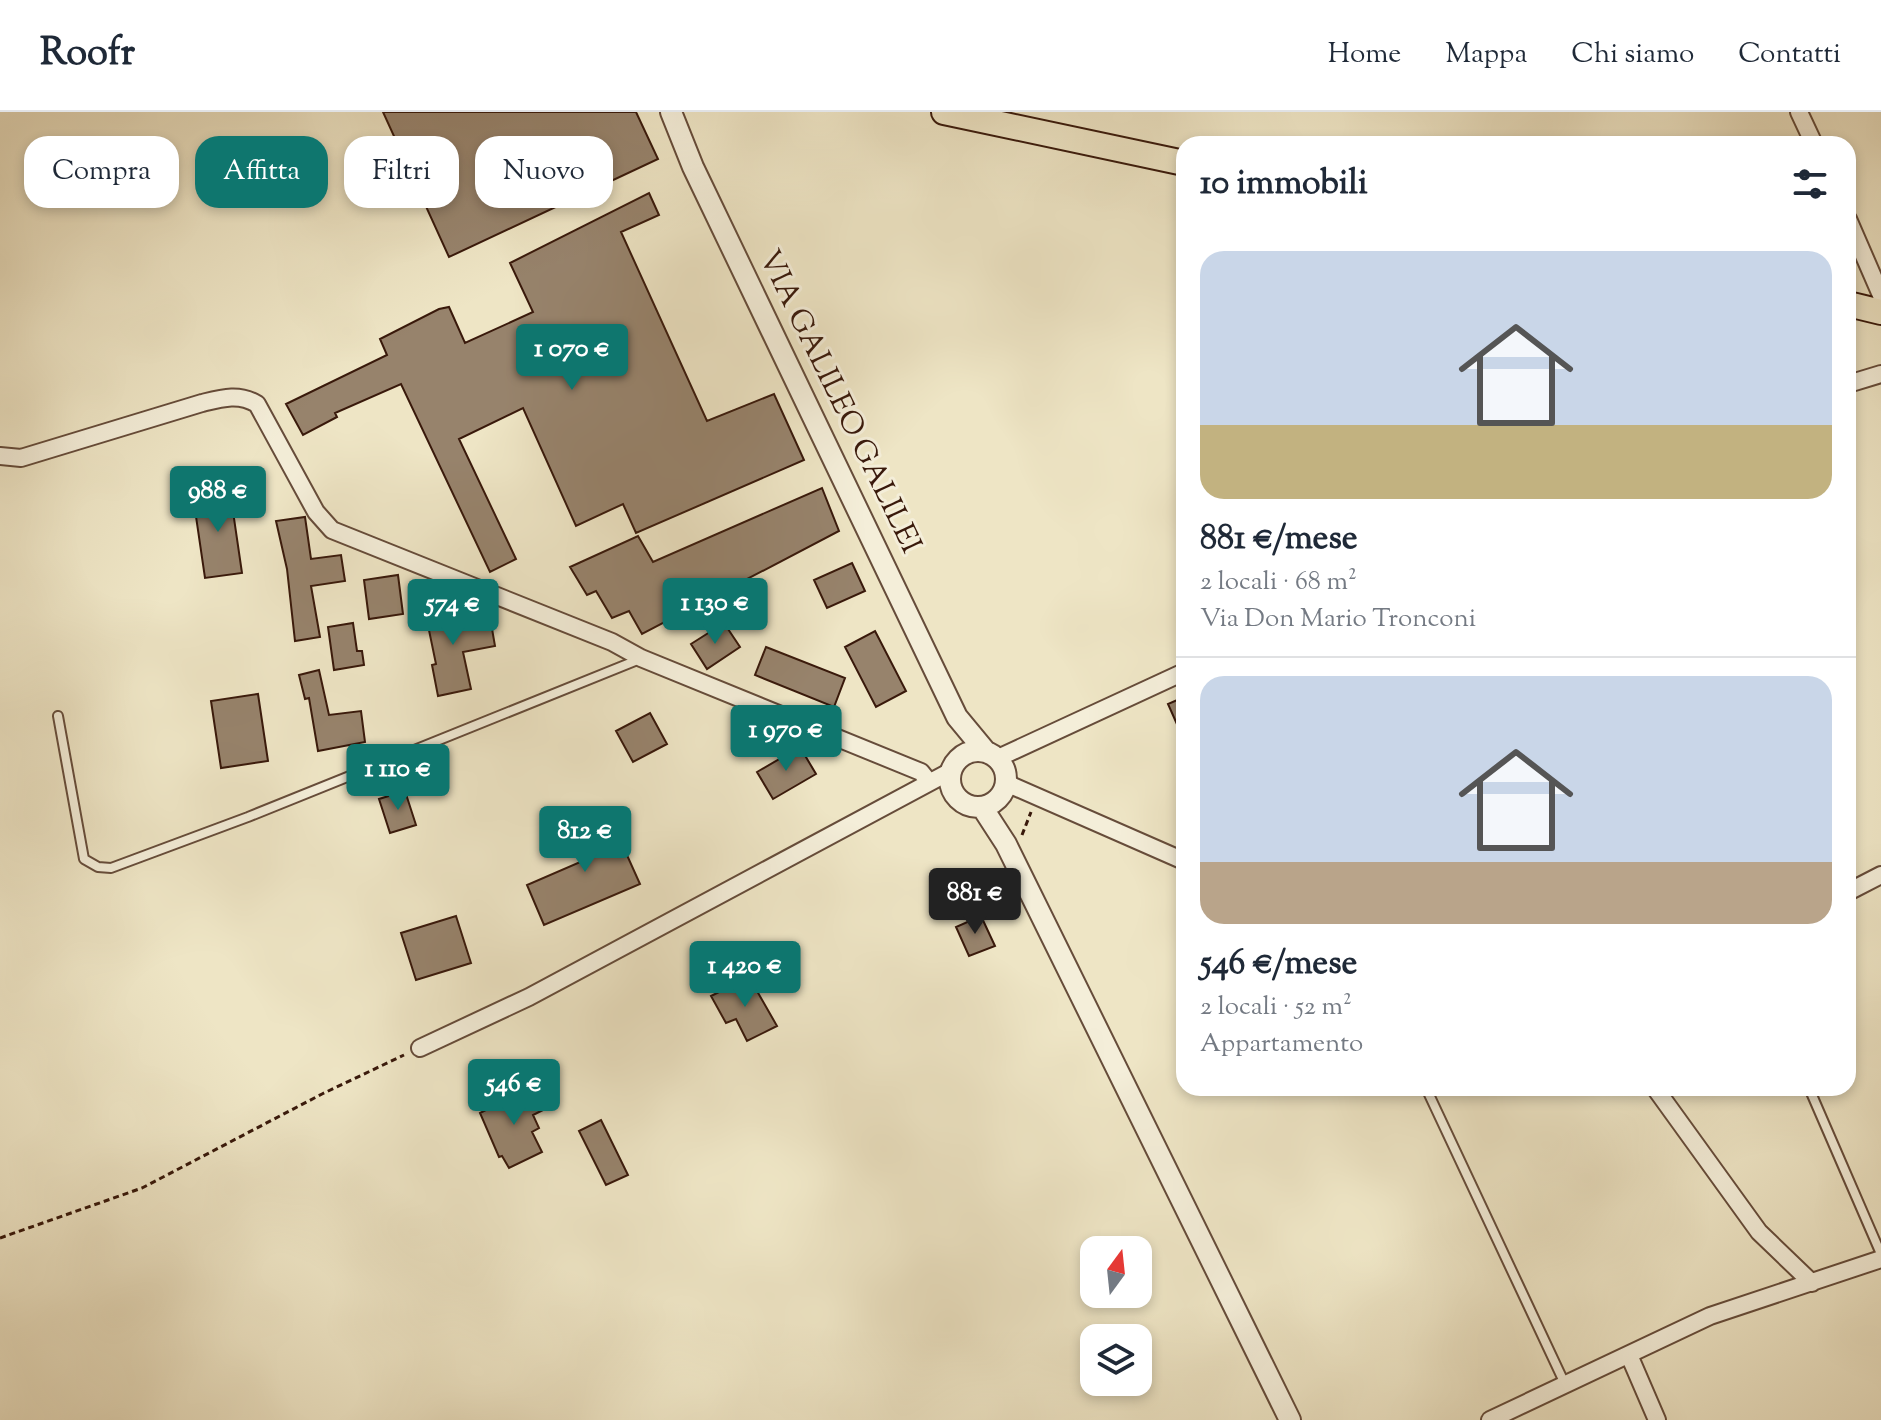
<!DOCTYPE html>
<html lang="it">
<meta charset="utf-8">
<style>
:root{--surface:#fff;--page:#f2f2f3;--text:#1f2937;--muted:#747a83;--line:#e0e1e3;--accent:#0f766e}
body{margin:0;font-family:"Sorts Mill Goudy",serif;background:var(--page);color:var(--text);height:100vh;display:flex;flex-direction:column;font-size:30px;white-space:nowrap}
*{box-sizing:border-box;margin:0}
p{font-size:26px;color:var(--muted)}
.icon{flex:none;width:44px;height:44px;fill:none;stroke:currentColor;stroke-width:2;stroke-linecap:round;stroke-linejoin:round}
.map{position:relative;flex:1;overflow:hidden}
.details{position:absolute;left:1176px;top:24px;width:680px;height:960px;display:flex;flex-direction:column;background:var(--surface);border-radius:24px;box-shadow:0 4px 12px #0003}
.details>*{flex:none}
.top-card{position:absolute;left:24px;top:24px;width:760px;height:72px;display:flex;gap:16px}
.needle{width:52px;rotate:15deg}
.controls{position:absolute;left:1080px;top:1124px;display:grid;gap:16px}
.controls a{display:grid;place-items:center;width:72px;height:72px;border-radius:16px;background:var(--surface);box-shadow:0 4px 12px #0003;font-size:40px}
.price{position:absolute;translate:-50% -68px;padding:0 18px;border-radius:8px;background:var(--accent);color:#fff;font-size:26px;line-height:52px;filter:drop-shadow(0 2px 4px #0008)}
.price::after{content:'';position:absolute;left:50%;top:48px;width:24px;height:18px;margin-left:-12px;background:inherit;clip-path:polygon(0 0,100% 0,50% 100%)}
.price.on{background:#222;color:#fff}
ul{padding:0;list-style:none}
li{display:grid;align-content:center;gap:16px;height:424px;padding:0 24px}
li+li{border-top:2px solid var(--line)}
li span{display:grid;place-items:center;height:248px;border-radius:24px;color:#555}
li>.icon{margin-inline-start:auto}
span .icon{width:144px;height:144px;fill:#fffc;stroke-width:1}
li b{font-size:34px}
h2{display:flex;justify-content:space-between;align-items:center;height:96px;padding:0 24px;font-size:34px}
.tag{padding:0 28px;border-radius:24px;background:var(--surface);box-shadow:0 4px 12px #0003;font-size:28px;line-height:72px}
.tag.on{background:var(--accent);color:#fff}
header{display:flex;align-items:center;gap:48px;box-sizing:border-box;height:112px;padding:0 40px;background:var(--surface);border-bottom:2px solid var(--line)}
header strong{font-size:38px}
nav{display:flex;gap:44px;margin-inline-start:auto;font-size:28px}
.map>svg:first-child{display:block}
.building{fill:#97836c;stroke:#39190b;stroke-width:2}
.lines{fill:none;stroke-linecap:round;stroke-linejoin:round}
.service-casing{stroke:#664c3a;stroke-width:12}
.minor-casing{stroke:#664c3a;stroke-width:20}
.tertiary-casing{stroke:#664c3a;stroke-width:24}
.primary-casing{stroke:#39190b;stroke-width:28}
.path{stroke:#39190b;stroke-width:3;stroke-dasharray:6 4;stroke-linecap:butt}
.service{stroke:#f4eed9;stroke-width:8}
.minor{stroke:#f4eed9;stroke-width:16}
.tertiary{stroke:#f4eed9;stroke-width:20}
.primary{stroke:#eee5c5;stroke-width:24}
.labels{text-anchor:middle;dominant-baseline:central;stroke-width:6;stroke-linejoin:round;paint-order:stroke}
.street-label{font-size:30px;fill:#39190b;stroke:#f4eed9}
</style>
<header>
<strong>Roofr</strong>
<nav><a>Home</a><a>Mappa</a><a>Chi siamo</a><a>Contatti</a></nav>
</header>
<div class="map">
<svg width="1881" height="1308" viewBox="0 0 1881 1308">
<rect width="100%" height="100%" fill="#eee5c5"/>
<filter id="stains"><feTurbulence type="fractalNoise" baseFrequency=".0025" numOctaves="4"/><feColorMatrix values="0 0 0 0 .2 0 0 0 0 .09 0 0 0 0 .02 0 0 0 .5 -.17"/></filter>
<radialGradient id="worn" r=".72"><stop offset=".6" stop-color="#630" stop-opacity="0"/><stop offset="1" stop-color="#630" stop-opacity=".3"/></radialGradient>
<path class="building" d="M383,0H636L658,47L449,145Z
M649,81L659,103L621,120L707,309L774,282L804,348L636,421L623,392L576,414L523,296L459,327L516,447L490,460L401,272L335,301L337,305L303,323L286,292L387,243L380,227L439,197L449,195L465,231L533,200L510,151Z
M822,376L839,419L642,522L629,499L612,506L596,479L587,483L570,455L638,424L653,450Z
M230,379L242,461L205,466L193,384Z
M305,405L311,447L341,443L345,469L311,474L320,525L295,529L287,457L276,409Z
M852,451L865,479L827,496L814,468Z
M398,463L403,502L369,507L364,468Z
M452,488L458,517L491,511L495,534L463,540L471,577L438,584L432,553L436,552L424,494Z
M353,511L357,539H362L364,553L334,558L328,515Z
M724,511L740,535L707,557L691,532Z
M875,519L906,579L876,595L845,535Z
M766,535L845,566L834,595L755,563Z
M319,558L329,603L361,599L365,630L318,639L309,586L305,587L299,563Z
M258,582L268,649L221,656L211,589Z
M1184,585V628L1168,592Z
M650,601L667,632L633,650L616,619Z
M800,635L816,662L773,687L757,660Z
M405,679L416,713L390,721L379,687Z
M595,697L612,736L622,732L640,772L544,813L527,773L585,748L568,709Z
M456,804L471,851L416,868L401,821Z
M981,804L995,834L969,844L956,815Z
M749,865L777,914L747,929L736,907L726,911L711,884Z
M531,975L543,998L533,1003L539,1016L532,1020L542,1040L509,1056L502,1044L499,1045L480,1001Z
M601,1008L628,1063L606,1073L579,1019Z"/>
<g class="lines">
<defs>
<path id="service" d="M58,604L84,747L98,755L111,756L248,705L640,547
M1426,976L1565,1272
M1809,976L1881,1142"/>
<path id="minor" d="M1799,0L1814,32
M1848,107L1881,183
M1848,272L1881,262
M0,344L21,346L202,291C222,286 239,281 257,292L316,400L332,418L612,530L641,546L921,660L929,670
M998,646L1184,560
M1006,671L1184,749
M1848,780L1881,763
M420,936L529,885L951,659
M1655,976L1759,1120L1812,1171
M1629,1243L1657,1308
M1490,1308L1710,1204L1881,1147"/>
<path id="tertiary" d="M671,0L693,55L957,605L986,640
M950 667a28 28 0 1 1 56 0a28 28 0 1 1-56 0Z
M982,695L1006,732L1290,1308"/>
<path id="primary" d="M944,0L1184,51
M1848,192L1881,200"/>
</defs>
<use href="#service" class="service-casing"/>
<use href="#minor" class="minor-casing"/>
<use href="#tertiary" class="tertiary-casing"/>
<use href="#primary" class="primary-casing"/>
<path class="path" d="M1022,723L1031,700
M0,1126L142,1076L322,982L404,943"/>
<use href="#service" class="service"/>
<use href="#minor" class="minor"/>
<use href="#tertiary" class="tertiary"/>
<use href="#primary" class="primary"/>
</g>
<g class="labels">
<g class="street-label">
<text transform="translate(839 290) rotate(64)">VIA GALILEO GALILEI</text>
</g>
</g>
<rect width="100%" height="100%" filter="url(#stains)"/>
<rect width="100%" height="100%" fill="url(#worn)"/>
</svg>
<div class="controls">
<a><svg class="needle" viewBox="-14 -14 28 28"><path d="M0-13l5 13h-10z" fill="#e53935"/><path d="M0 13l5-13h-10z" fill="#747a83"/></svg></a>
<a><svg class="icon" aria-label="layers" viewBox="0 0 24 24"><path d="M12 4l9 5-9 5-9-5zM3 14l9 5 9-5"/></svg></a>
</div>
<b class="price" style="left:572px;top:280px">1 070 €</b>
<b class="price" style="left:218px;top:422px">988 €</b>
<b class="price" style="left:715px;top:534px">1 130 €</b>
<b class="price" style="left:453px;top:535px">574 €</b>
<b class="price" style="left:786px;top:661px">1 970 €</b>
<b class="price" style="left:398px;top:700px">1 110 €</b>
<b class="price" style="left:585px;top:762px">812 €</b>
<b class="price on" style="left:975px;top:824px">881 €</b>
<b class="price" style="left:745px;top:897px">1 420 €</b>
<b class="price" style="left:514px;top:1015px">546 €</b>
<div class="top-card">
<a class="tag">Compra</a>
<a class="tag on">Affitta</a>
<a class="tag">Filtri</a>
<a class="tag">Nuovo</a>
</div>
<section class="details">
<h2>10 immobili<svg class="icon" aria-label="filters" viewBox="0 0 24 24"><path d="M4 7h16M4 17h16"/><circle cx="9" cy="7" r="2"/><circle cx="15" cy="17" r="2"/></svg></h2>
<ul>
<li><span style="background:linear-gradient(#c9d6e8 70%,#c2b280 0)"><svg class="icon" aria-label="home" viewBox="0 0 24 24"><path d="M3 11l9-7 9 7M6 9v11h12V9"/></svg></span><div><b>881 €/mese</b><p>2 locali · 68 m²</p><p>Via Don Mario Tronconi</p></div></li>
<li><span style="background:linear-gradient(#c9d6e8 75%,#b9a48a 0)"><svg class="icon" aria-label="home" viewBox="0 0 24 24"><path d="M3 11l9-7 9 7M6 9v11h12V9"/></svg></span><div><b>546 €/mese</b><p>2 locali · 52 m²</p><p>Appartamento</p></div></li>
</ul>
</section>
</div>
